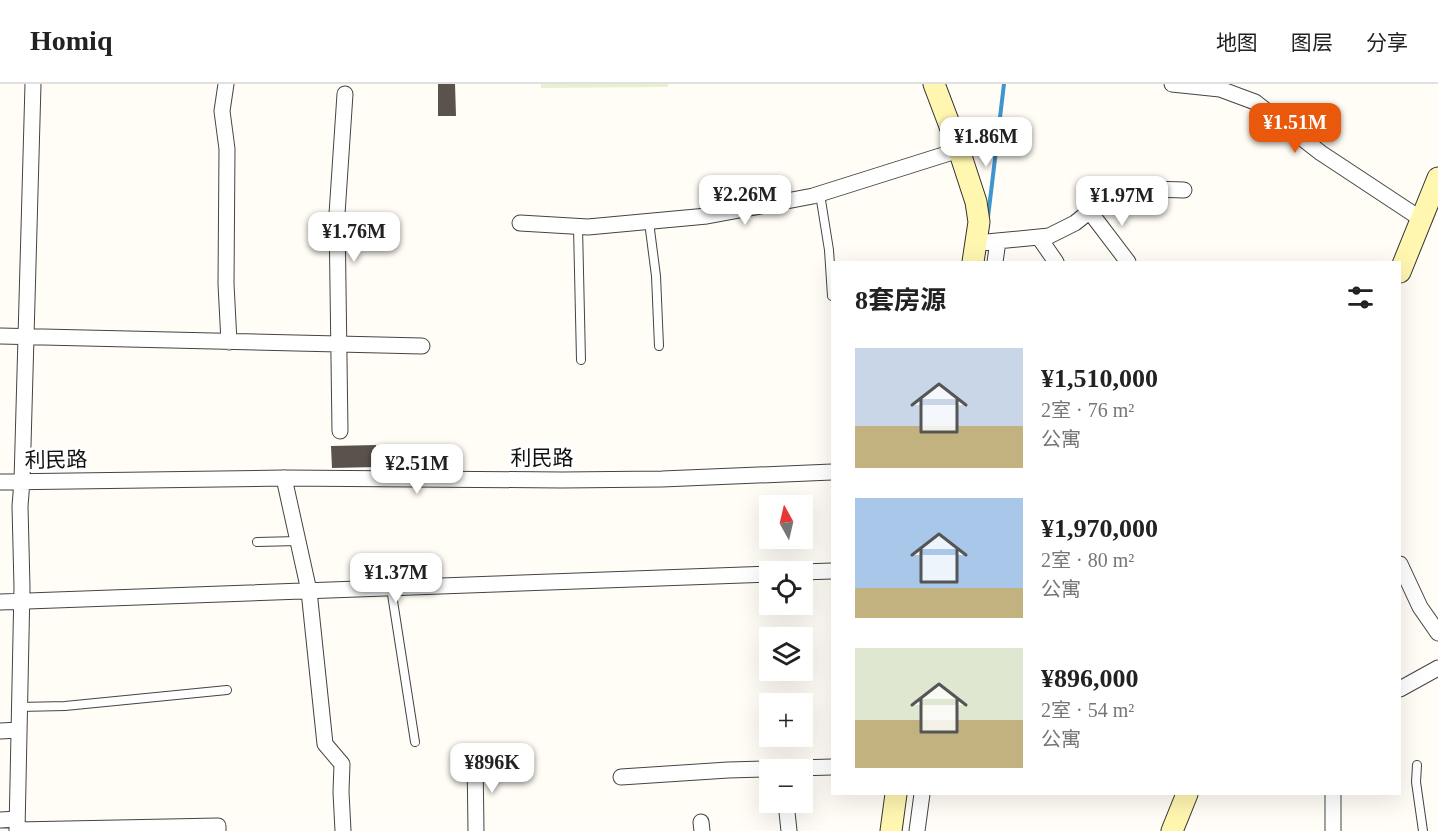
<!DOCTYPE html>
<html lang="zh">
<meta charset="utf-8">
<style>
:root{--surface:#fff;--page:#f6f6f6;--text:#222;--muted:#767676;--line:#e0e0e0;--accent:#ea580c}
body{margin:0;font-family:"Times New Roman","Noto Sans SC",serif;background:var(--page);color:var(--text);height:100vh;display:flex;flex-direction:column;font-size:22px;white-space:nowrap}
*{box-sizing:border-box;margin:0}
p{font-size:20px;color:var(--muted)}
.icon{flex:none;width:33px;height:33px;fill:none;stroke:currentColor;stroke-width:2;stroke-linecap:round;stroke-linejoin:round}
.map{position:relative;flex:1;overflow:hidden}
.drawer{position:absolute;left:831px;top:177px;width:570px;height:534px;display:flex;flex-direction:column;background:var(--surface);border-radius:0px;box-shadow:0 6px 24px #0002}
.drawer>*{flex:none}
.needle{width:39px;rotate:352deg}
.buttons{position:absolute;left:759px;top:411px;display:grid;gap:12px}
.buttons a{display:grid;place-items:center;width:54px;height:54px;border-radius:0px;background:var(--surface);box-shadow:0 6px 24px #0002;font-size:30px}
.price{position:absolute;translate:-50% -51px;padding:0 14px;border-radius:12px;background:#fff;color:#222;font-size:20px;line-height:39px;filter:drop-shadow(0 2px 3px #0008)}
.price::after{content:'';position:absolute;left:50%;top:36px;width:18px;height:14px;margin-left:-9px;background:inherit;clip-path:polygon(0 0,100% 0,50% 100%)}
.price.active{background:var(--accent);color:#fff}
ul{padding:0;list-style:none}
li{display:flex;align-items:center;gap:18px;height:150px;padding:0 24px}
li span{display:grid;place-items:center;flex:none;width:168px;height:120px;border-radius:0px;color:#555}
li>.icon{margin-inline-start:auto}
span .icon{width:72px;height:72px;fill:#fffc;stroke-width:1}
li b{font-size:26px}
h2{display:flex;justify-content:space-between;align-items:center;height:72px;padding:0 24px;font-size:26px}
header{display:flex;align-items:center;gap:36px;box-sizing:border-box;height:84px;padding:0 30px;background:var(--surface);border-bottom:2px solid var(--line)}
header strong{font-size:28px}
nav{display:flex;gap:33px;margin-inline-start:auto;font-size:21px}
.map>svg:first-child{display:block}
.pitch{fill:#e6f2cf}
.lines{fill:none;stroke-linecap:round;stroke-linejoin:round}
.stream{stroke:#3f96cf;stroke-width:4}
.building{fill:#5a524d}
.lane-casing{stroke:#444;stroke-width:10}
.street-casing{stroke:#444;stroke-width:17}
.secondary-casing{stroke:#333;stroke-width:23}
.lane{stroke:#fff;stroke-width:8}
.street{stroke:#fff;stroke-width:15}
.secondary{stroke:#fff6b0;stroke-width:21}
.labels{text-anchor:middle;dominant-baseline:central;stroke-width:6;stroke-linejoin:round;paint-order:stroke}
.street-label{font-size:21px;fill:#111;stroke:#fff}
</style>
<header>
<strong>Homiq</strong>
<nav><a>地图</a><a>图层</a><a>分享</a></nav>
</header>
<div class="map">
<svg width="1438" height="747" viewBox="0 0 1438 747">
<rect width="100%" height="100%" fill="#fffdf5"/>
<path class="pitch" d="M541,0H668V3L541,4Z"/>
<g class="lines">
<path class="stream" d="M988,133L1004,0"/>
</g>
<path class="building" d="M438,0H455L456,32H438Z
M376,361L377,383L332,384L331,362Z"/>
<g class="lines">
<defs>
<path id="lane" d="M820,110L829,166L832,212
M649,138L656,192L659,262
M578,143L581,276
M257,458L298,457
M391,504L415,658
M19,623L65,622L227,606
M1417,681L1416,698L1423,747"/>
<path id="street" d="M226,0L222,27L227,65L226,200L229,258
M1172,0L1220,5L1255,18L1321,69L1421,135
M1090,128L1128,178
M520,139L588,143L707,132L813,112L959,66
M1040,155L1056,178
M976,159L1049,152L1075,139L1119,104L1184,106
M995,178L998,157
M0,252L422,262
M340,347L337,130L345,10
M284,394L309,507L325,660L342,680L341,708L343,747
M0,398L284,394L562,396L662,395L832,388
M1400,480L1420,523L1438,549
M802,488L832,487
M0,518L770,490
M1400,605L1438,584
M0,647L19,646
M475,673L476,747
M621,693L728,686L832,683
M787,728L789,747
M0,736L17,735
M701,738L702,747
M17,746L218,742V747
M17,747L22,503L20,422L22,397L33,0
M917,747L922,710
M1333,747V710"/>
<path id="secondary" d="M934,0L959,66L976,118L979,138L973,178
M1400,188L1438,94
M891,747L896,710
M1172,747L1187,710"/>
</defs>
<use href="#lane" class="lane-casing"/>
<use href="#street" class="street-casing"/>
<use href="#secondary" class="secondary-casing"/>
<use href="#lane" class="lane"/>
<use href="#street" class="street"/>
<use href="#secondary" class="secondary"/>
</g>
<g class="labels">
<g class="street-label">
<text x="542" y="374">利民路</text>
<text transform="translate(56 376) rotate(-1)">利民路</text>
</g>
</g>
</svg>
<div class="buttons">
<a><svg class="needle" viewBox="-14 -14 28 28"><path d="M0-13l5 13h-10z" fill="#e53935"/><path d="M0 13l5-13h-10z" fill="#767676"/></svg></a>
<a><svg class="icon" aria-label="locate" viewBox="0 0 24 24"><circle cx="12" cy="12" r="6"/><path d="M12 2v4M12 18v4M2 12h4M18 12h4"/></svg></a>
<a><svg class="icon" aria-label="layers" viewBox="0 0 24 24"><path d="M12 4l9 5-9 5-9-5zM3 14l9 5 9-5"/></svg></a>
<a>+</a>
<a>−</a>
</div>
<b class="price active" style="left:1295px;top:70px">¥1.51M</b>
<b class="price" style="left:986px;top:84px">¥1.86M</b>
<b class="price" style="left:745px;top:142px">¥2.26M</b>
<b class="price" style="left:1122px;top:143px">¥1.97M</b>
<b class="price" style="left:354px;top:179px">¥1.76M</b>
<b class="price" style="left:417px;top:411px">¥2.51M</b>
<b class="price" style="left:396px;top:520px">¥1.37M</b>
<b class="price" style="left:492px;top:710px">¥896K</b>
<section class="drawer">
<h2>8套房源<svg class="icon" aria-label="filters" viewBox="0 0 24 24"><path d="M4 7h16M4 17h16"/><circle cx="9" cy="7" r="2"/><circle cx="15" cy="17" r="2"/></svg></h2>
<ul>
<li><span style="background:linear-gradient(#c9d6e8 65%,#c2b280 0)"><svg class="icon" aria-label="home" viewBox="0 0 24 24"><path d="M3 11l9-7 9 7M6 9v11h12V9"/></svg></span><div><b>¥1,510,000</b><p>2室 · 76 m²</p><p>公寓</p></div></li>
<li><span style="background:linear-gradient(#a9c7e8 75%,#c2b280 0)"><svg class="icon" aria-label="home" viewBox="0 0 24 24"><path d="M3 11l9-7 9 7M6 9v11h12V9"/></svg></span><div><b>¥1,970,000</b><p>2室 · 80 m²</p><p>公寓</p></div></li>
<li><span style="background:linear-gradient(#dfe7d0 60%,#c2b280 0)"><svg class="icon" aria-label="home" viewBox="0 0 24 24"><path d="M3 11l9-7 9 7M6 9v11h12V9"/></svg></span><div><b>¥896,000</b><p>2室 · 54 m²</p><p>公寓</p></div></li>
</ul>
</section>
</div>
